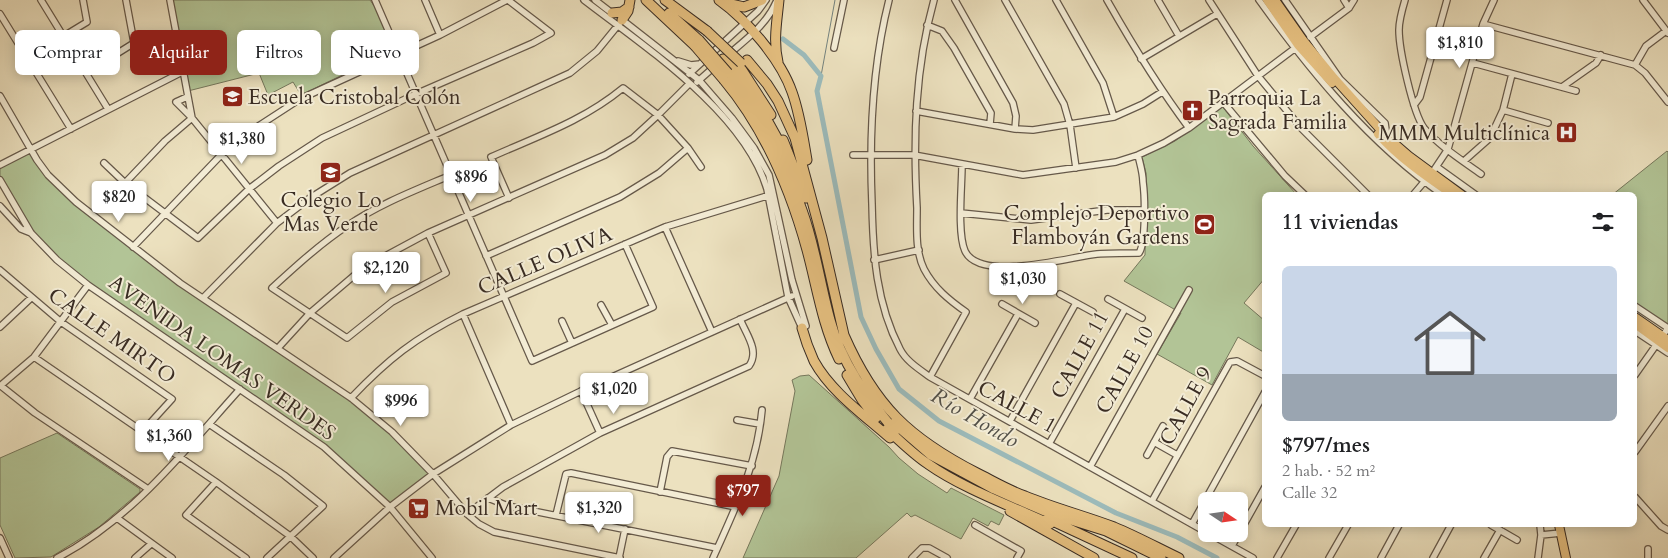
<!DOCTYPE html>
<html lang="es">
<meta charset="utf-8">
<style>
:root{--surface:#fff;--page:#f2f2f2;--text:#202124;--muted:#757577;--accent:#8f2418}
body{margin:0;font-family:Cardo,serif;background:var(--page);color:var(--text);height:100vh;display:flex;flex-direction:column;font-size:19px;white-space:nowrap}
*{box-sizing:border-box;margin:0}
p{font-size:16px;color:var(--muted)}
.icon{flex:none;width:28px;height:28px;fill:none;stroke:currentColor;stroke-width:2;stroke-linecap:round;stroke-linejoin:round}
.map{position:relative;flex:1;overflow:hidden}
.details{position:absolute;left:1262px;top:192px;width:375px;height:335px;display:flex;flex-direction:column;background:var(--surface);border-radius:8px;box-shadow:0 2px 12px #0003}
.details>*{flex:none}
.guide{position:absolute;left:15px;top:30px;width:475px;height:45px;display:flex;gap:10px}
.needle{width:32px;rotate:103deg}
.fabs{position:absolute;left:1198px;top:492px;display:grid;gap:10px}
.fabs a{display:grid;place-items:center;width:50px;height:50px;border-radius:8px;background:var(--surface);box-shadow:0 2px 12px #0003;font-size:25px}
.price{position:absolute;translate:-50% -42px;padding:0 11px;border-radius:5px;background:#fff;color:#222;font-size:16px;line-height:32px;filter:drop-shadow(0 1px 2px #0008)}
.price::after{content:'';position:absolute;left:50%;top:30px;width:15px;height:11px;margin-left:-8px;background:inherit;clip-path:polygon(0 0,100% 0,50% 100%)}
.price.current{background:var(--accent);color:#fff}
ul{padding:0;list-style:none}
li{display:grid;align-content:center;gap:10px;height:265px;padding:0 20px}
li span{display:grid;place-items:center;height:155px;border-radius:8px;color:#555}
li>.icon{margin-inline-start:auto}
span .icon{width:90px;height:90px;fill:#fffc;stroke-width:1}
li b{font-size:21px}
h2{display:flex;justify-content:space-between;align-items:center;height:60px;padding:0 20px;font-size:21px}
.pill{padding:0 18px;border-radius:8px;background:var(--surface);box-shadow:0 2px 12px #0003;font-size:18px;line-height:45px}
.pill.current{background:var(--accent);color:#fff}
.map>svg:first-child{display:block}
.green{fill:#b2c496;stroke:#76785c}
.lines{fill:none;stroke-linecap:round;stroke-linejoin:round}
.stream{stroke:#74827e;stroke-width:1}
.canal{stroke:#9cbbbb;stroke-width:5}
.minor-casing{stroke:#66594a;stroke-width:8}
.major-casing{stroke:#392c23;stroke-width:10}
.highway-casing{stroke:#392c23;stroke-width:11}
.minor{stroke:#f3ecd5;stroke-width:5.5}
.major{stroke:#e6c080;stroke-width:8}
.highway{stroke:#e6c080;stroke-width:9}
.highway-bridge-casing{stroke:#392c23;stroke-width:11;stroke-linecap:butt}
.highway-bridge{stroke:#e6c080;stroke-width:9}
.labels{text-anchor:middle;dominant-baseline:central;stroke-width:4;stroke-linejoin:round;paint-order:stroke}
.poi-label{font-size:21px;fill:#392c23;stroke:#f3ecd5;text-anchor:start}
.street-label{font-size:21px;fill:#392c23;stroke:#f3ecd5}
.water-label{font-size:22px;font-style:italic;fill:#525049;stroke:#f3ecd5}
</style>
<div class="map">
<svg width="1668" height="558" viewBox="0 0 1668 558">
<rect width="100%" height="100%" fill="#ece1bf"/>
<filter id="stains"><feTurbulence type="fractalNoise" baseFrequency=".004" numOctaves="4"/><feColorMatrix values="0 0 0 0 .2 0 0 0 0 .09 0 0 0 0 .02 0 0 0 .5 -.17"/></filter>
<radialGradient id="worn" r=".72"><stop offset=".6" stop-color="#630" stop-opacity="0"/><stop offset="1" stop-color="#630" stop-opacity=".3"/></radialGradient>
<path class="green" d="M172,0H370L377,10L394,50L301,95L293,82L268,95L259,73L188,91Z
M1222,106L1253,146L1297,195H1265V278L1244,303L1265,321V353L1238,337L1212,385L1157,354L1181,313L1124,281L1145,255L1146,173L1142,157L1175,141Z
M32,149L37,160L76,202L203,298L375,418L433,474L390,507L324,447L88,285L31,233L0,181V165Z
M1667,151L1668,152V325L1635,303V195H1612Z
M809,375L889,447L899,458L918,474L947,493L951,488L1004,515L999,525L991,521L988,526L973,518L961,539L915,515L911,517L907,513L856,558H743L779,476L795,391L792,380L800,376Z
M57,433L140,489V492L99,527L51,557L15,558L0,525V458Z"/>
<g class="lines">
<path class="stream" d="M821,76L835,0"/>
<path class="canal" d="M783,39L804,55L821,76L817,91L861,317L876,349L899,389L939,421L1116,513L1177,537L1217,558"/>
<defs>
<path id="minor" d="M41,0L108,109
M170,0L192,118
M375,0L532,361L653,307L625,244
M425,0L440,35
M584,0C645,47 744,112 767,189L788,297L802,328L806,326L792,280L769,175L754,148L732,118L699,80L621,19
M595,0L613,14
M889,0C872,67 869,135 872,204C873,254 876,303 900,349C906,361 919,369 930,377L1206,532
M955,0L1013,103L1016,116L1015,129
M1005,0L1064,104L1070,125L1076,168
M1056,0L1103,83L1114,117
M1107,0C1132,44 1158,87 1189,128
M1158,0L1179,36
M1209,0L1258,76L1302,129L1368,195
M1259,0C1311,72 1369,143 1443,195
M1285,0L1340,79L1385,123L1387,137
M1344,0L1349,8
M1405,0C1402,10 1399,20 1399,30C1399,50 1413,113 1424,128C1438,145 1463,161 1481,174
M1643,0L1668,33
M0,14L71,129
M1483,24L1635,65L1645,73L1668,102
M927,25L942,31L954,48L991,113L990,124
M64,36L87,22L83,0
M1310,37L1349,8L1354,0
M834,48L844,0
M729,54C747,39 768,23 777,0
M1141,59L1217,14
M678,61L691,65L700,64
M1473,63L1576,91
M1635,65L1646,46L1666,31
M86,73L134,43L126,0
M689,74L758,11L766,0
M697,82L714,67
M1562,87L1596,63L1601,55
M0,96L37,160L48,175L76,202L180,283L351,398L392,432L433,474L467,514L479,524L494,532L620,558
M187,97L176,102L192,118L277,223
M1223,102L1285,176L1305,195
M1414,105L1420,97L1447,0
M1503,110L1548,123
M916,111L1015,129L1033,130L1114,117L1143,104L1162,92
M853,155H914L1023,175L1116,162L1138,155L1164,143L1189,128L1294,49
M1464,161L1490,138L1503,110L1512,74
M104,163L125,183L198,238L249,189L279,166L322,138L416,94L533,43L551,33L508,0
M962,164C962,186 957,233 965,251C980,283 1069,257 1097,254C1110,253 1125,253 1139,253C1146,243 1145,197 1143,182C1143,173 1140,164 1138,155
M0,165L182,72
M1437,167L1476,195
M1432,173L1448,149L1483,24L1494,0
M0,180L31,233L57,260L88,285L324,447L390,507L432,558
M125,183L165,141L192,118
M1413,195L1424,182
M509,198L491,157C538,136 583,121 623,88L658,115L688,148L701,167
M0,206L21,229L31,233
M961,213L1031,220L1107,210H1144
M665,227L712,332
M428,233L446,273L392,302L347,338L272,288C296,266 320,244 347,226C379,204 416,190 451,175
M133,247L221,155L260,125L300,99L440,35L507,0
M486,256L620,197L659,173L688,148
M874,260L919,250
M0,270L61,322L172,399L142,432
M1060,294L1093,312
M203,298L277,223L310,198L350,173L570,73L597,51L619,24
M1108,299L1142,318
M1002,304L1035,323
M601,305L612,325
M1635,306L1668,328L1635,375
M463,314L511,425
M562,321L572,343
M0,327L31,298
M1635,331L1668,353
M278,348L310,313L363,268L428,233L605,155L633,138L658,115L688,85
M34,357L216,482L290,536L313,558
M930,377L966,312C949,300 934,288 924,269C915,251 917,228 917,208C913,138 915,68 934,0
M0,386L34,357L88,285
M1,386L35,413L148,489
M581,391L600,433
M351,398C388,359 415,338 463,314L665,227L770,195
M970,399L1018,314
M737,420L760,424
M1010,421L1076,303
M209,424L284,475L323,506L267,558
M1154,442L1177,455
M1049,444L1125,309
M1635,452L1668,406
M1147,455L1163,426
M1090,467L1189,290
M216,482L186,515L246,558
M660,492L667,457L672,451L752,466
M1635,497L1661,526L1668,530
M488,498L508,506L717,548
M1152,501L1230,362L1237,361L1265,376
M467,514L503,487L600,433L749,366C760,351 746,334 740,319
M556,515L566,474L571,473L736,507
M117,518L172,558
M1192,524L1265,392
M975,525L1021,551L1017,558
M1491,525L1517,540
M1210,534L1253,558
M1541,535L1561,533
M0,538L9,558
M1232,546L1265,487
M57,558C131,520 185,450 240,389
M135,558L151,544
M334,558L390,507L433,474L511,425L581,391L792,296
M619,558L625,529
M713,558C735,508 757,466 762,410
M912,558L922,548H929L947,558
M1277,558L1296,525
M1329,558L1348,525
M1381,558L1399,525
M1433,558L1451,525
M1484,558L1500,530
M1538,558L1541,535L1540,525
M1648,558V549"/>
<path id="major" d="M1267,0L1298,45L1332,83
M1275,0L1303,40L1334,78L1387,137L1409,156L1462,195
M1378,134C1399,158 1427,177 1453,195
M1635,317L1668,340
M1635,324L1668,348
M1559,525L1566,558"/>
<path id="highway" d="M646,0L695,46
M665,0L707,31
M719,0C747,20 781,60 792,92C800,114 803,137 807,160
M727,3L744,7L762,0
M612,13L622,12L629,7
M669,13L699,40
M622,20L628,11L630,0
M731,58L742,70L771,115
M723,59L761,109L782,147
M747,60L767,84L778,101L795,138L822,238L844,335C875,406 909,438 977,473C993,481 1008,490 1025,496C1054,508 1085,516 1114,527C1136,536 1158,548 1179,558
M778,62C773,41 777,21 779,0
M728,73C739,88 750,104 760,120C778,147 791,179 802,210C815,245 820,284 830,320C841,362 867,398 895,431
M724,80C765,129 790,188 807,250C817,287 822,324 839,359
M783,140L806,198
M802,328C805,339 809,350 814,361C831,392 864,415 890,438
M847,375L862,400L876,418
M894,423L931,455L994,489L1049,513L1106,531L1161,558
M887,429C900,441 913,454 928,464C962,488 1011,506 1050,524
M1010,511L1094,558
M1046,518L1132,558"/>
</defs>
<use href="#minor" class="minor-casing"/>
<use href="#major" class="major-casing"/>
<use href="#highway" class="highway-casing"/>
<use href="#minor" class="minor"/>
<use href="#major" class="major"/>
<use href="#highway" class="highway"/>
<defs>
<path id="highway-bridge" d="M707,31L741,63
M699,40L728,73
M695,46L724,80"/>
</defs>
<use href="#highway-bridge" class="highway-bridge-casing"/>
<use href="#highway-bridge" class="highway-bridge"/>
</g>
<defs>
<symbol id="school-square" viewBox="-11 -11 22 22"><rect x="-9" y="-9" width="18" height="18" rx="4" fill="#8f2418" stroke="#f3ecd5"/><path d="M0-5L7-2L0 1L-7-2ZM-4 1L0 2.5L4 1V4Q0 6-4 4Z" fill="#fff"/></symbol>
<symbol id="church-square" viewBox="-11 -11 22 22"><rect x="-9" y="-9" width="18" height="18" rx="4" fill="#8f2418" stroke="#f3ecd5"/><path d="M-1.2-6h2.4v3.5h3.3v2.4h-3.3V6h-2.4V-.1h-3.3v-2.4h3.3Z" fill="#fff"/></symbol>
<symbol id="hospital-square" viewBox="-11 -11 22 22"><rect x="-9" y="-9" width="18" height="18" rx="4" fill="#8f2418" stroke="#f3ecd5"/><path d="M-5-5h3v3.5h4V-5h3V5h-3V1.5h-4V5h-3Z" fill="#fff"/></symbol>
<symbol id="stadium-square" viewBox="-11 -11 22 22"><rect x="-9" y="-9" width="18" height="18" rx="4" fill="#8f2418" stroke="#f3ecd5"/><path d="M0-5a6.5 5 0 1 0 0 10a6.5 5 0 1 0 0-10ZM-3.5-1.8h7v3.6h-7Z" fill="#fff"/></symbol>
<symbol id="supermarket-square" viewBox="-11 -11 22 22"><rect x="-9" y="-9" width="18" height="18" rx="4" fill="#8f2418" stroke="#f3ecd5"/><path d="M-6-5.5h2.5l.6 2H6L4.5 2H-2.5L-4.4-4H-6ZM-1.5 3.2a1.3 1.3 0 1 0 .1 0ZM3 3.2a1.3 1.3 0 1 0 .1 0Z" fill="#fff"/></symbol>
</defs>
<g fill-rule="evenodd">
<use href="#school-square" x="220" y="84" width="25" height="25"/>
<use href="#church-square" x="1180" y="98" width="25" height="25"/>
<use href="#hospital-square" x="1554" y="120" width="25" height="25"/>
<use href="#school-square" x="318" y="160" width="25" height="25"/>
<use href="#stadium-square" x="1192" y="212" width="25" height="25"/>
<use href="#supermarket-square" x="406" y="496" width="25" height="25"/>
</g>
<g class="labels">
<g class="poi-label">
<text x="248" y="97">Escuela Cristobal Colón</text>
<text x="1208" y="98">Parroquia La<tspan x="1208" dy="24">Sagrada Familia</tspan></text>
<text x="1550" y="133" text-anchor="end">MMM Multiclínica</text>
<text x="331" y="200" text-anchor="middle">Colegio Lo<tspan x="331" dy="24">Mas Verde</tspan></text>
<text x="1189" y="213" text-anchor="end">Complejo Deportivo<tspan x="1189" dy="24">Flamboyán Gardens</tspan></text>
<text x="435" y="508">Mobil Mart</text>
</g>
<g class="street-label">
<text transform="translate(545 261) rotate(-23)">CALLE OLIVA</text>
<text transform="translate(112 336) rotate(35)">CALLE MIRTO</text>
<text transform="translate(1080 355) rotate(-61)">CALLE 11</text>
<text transform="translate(222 358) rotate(35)">AVENIDA LOMAS VERDES</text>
<text transform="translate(1125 370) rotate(-61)">CALLE 10</text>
<text transform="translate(1186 406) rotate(-61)">CALLE 9</text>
<text transform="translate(1017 407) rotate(29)">CALLE 1</text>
</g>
<g class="water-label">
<text transform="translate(975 418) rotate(30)">Río Hondo</text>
</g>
</g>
<rect width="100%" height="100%" filter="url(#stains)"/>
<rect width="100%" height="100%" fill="url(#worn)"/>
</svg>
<div class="fabs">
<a><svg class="needle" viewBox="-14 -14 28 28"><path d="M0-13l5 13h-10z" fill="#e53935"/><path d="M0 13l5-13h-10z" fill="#757577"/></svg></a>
</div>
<b class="price" style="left:1460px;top:69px">$1,810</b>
<b class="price" style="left:242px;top:165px">$1,380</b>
<b class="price" style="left:471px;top:203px">$896</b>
<b class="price" style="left:119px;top:223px">$820</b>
<b class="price" style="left:386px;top:294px">$2,120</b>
<b class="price" style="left:1023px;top:305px">$1,030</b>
<b class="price" style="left:614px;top:415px">$1,020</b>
<b class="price" style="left:401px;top:427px">$996</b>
<b class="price" style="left:169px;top:462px">$1,360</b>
<b class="price current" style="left:743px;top:517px">$797</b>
<b class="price" style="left:599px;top:534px">$1,320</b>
<div class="guide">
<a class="pill">Comprar</a>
<a class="pill current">Alquilar</a>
<a class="pill">Filtros</a>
<a class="pill">Nuevo</a>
</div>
<section class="details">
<h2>11 viviendas<svg class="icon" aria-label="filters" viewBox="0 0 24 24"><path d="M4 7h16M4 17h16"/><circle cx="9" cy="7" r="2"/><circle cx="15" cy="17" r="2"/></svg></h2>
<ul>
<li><span style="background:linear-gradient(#c9d6e8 70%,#9aa5b1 0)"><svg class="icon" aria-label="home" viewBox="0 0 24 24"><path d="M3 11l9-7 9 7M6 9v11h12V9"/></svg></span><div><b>$797/mes</b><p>2 hab. · 52 m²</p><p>Calle 32</p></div></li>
</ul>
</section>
</div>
